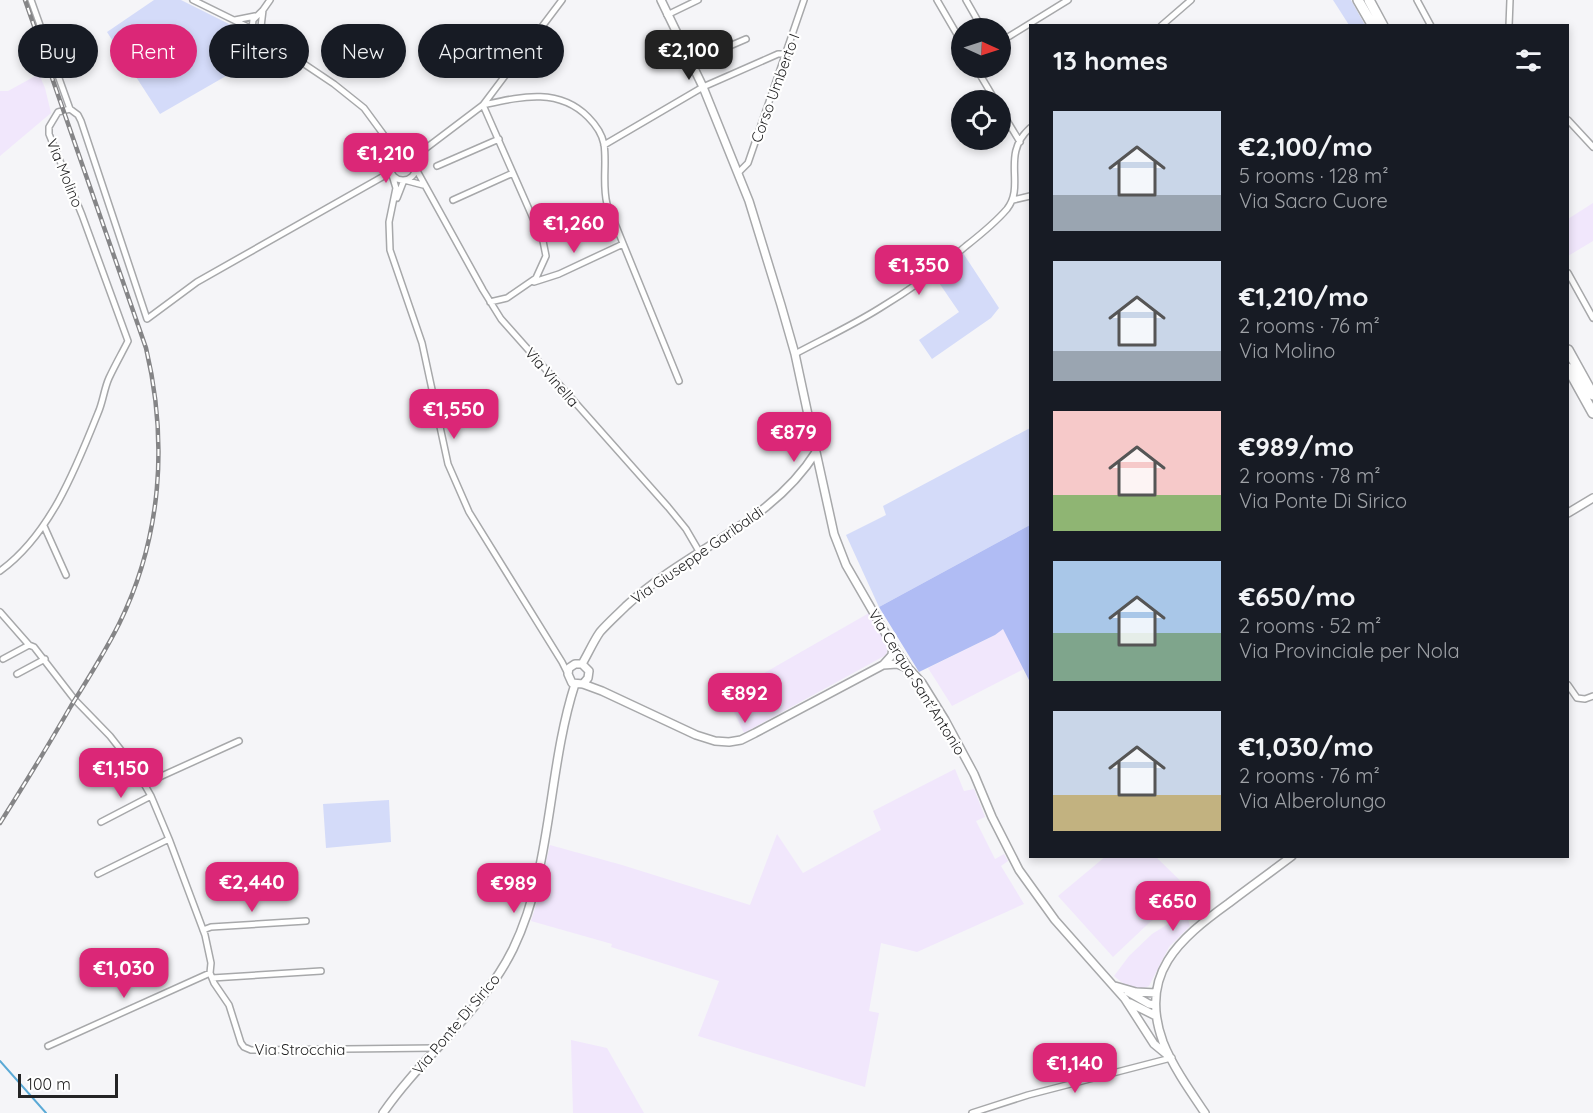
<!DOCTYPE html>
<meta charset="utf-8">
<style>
:root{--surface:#171b24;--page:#242831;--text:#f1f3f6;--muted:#9ea1a6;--accent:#db2777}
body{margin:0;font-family:Quicksand,sans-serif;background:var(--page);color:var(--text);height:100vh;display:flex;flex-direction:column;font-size:22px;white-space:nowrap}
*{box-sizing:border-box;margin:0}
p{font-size:20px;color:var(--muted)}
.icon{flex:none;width:33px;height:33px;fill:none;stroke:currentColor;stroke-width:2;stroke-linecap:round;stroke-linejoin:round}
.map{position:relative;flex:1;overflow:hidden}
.side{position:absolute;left:1029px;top:24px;width:540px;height:834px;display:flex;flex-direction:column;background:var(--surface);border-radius:0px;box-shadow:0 3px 9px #0003}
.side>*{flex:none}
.guide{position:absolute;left:18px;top:24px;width:570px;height:54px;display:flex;gap:12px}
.needle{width:39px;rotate:93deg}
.controls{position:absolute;left:951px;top:18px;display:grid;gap:12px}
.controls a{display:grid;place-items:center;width:60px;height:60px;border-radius:50%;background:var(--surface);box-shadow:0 3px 9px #0003;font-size:30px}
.scale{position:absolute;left:18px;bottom:15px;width:100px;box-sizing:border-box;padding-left:6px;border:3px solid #242425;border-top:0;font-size:16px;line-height:21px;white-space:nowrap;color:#242425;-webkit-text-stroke:4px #fff;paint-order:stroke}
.price{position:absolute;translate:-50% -51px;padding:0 14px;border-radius:12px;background:var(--accent);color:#fff;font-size:20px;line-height:39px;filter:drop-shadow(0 2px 3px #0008)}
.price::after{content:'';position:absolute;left:50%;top:36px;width:18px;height:14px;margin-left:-9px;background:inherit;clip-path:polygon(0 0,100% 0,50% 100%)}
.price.current{background:#222;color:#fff}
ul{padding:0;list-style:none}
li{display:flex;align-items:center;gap:18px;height:150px;padding:0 24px}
li span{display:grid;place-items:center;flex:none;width:168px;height:120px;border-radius:0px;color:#555}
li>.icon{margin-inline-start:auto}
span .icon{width:72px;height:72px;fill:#fffc;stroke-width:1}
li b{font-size:26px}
h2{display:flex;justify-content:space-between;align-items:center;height:72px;padding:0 24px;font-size:26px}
.tag{padding:0 21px;border-radius:27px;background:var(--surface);box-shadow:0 3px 9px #0003;font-size:21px;line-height:54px}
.tag.current{background:var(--accent);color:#fff}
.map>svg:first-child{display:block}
.industrial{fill:#f1e7fc}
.green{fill:#d4dbf9}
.forest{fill:#b0bcf4}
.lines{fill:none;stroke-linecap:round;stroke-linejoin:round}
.stream{stroke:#5baad6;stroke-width:2}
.minor-casing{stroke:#a7a8aa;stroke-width:8}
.tertiary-casing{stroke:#a7a8aa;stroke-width:10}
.motorway-casing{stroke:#a7a8aa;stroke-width:12}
.minor{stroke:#fff;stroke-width:5}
.tertiary{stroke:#fff;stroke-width:7}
.motorway{stroke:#fff;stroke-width:9}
.rail-casing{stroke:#858587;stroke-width:4.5}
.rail{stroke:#fff;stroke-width:2;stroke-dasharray:7;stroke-linecap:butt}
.labels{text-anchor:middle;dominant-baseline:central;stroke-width:4.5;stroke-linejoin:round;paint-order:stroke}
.street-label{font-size:15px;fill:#242425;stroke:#fff}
</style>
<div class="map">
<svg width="1593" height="1113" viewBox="0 0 1593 1113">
<rect width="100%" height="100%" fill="#f5f5f8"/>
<path class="industrial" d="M39,74L45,88L51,113L0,156V91H8Z
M1593,203V241L1568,256V219Z
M869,613L889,644L886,655L744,733L726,695Z
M1003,628L1024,669L952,706L928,668L995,635Z
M955,769L964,791L974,789L985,817L976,821L995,859L1004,854L1008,861L1001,866L1024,904L917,952L881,943L869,1011L879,1013L865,1087L698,1036L719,981L611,947L612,944L531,921L537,902L543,901L547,883L542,880L550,845L622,865L750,905L777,834L803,873L881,830L873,811Z
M1106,856L1156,857L1195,895L1150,922L1113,957L1058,896Z
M1186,913L1190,926L1169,947L1149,986L1142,989H1134L1126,986L1114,976L1129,956L1152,934Z
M571,1040L607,1048L644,1113H573Z"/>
<path class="green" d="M154,0H181L239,29L271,50L160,114L107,32Z
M1333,0H1351L1365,25H1349Z
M963,253L999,308L991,318L932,359L919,340L959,312L935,277Z
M1030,428V525L879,607L846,535L886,515L883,506Z
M389,800L391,842L326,848L323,804Z"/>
<path class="forest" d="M1030,525V682L1003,629L995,635L919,672L879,607Z"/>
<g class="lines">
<path class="stream" d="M0,1061L46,1113"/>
<defs>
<path id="minor" d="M31,0L70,109
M193,0L252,29L334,84L364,108L389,142L405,153
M937,0L962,43
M966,0L982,28
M1417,0L1431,26
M667,15L698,0
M235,20L255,16
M1161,26L1191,0
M1509,26L1510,0
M252,29L253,20L263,10L270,0
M260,35L263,10
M1000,42L1068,0
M690,63L746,39
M976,68L995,100
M483,105C520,97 558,87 588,117C595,124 602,134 604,144C607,164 602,184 607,204L679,381
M483,105L543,241L546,256L536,278L507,298L490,302
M1000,109L1020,142
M1568,120L1593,147
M387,142L390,162
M604,145L703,87L778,54H787
M390 167a13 13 0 1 1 26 0a13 13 0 1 1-26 0Z
M413,158L483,105L562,0
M437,166L499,139
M416,169L483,290L501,319L668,507L686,529L700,553
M739,172L748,163L804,0
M392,175L396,188L389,222L390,250L422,343L448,464L469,512L562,662L568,674
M397,198L404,180L423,185
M453,200L513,173
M1013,200L1030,196
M1568,273L1593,318
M534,282L559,274L623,244
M795,354C823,339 853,325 880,308C910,290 939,269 966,246C980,235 995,223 1007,209C1026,185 1000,155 1030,128
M44,526L66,575
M0,571C50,535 76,468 98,413C103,402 104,389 109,378C115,365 122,353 128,341L82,215L49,134V127L58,112L70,109L78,115L81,121L147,319L197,282L391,172
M0,612L29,645L34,647L75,700L110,736L135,768L151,796L169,839L205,935L211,963L210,973L214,983L229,1005L241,1043L244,1047L251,1050L436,1048
M3,659L29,645
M17,674L45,659
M1568,685L1577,698L1585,699L1593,696
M144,784L239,741
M101,822L151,796
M98,874L169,839
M203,930L211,927L306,921
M212,978L321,971
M48,1046L210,973
M972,1113L1028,1095L1171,1058"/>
<path id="tertiary" d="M816,452L834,534L846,565L890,641L909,669L922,683L945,720L974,774L992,817L1019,870L1055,920L1125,999L1154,1044L1171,1058
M1568,513L1593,498
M582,664C588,654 593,642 600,632C608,623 617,615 626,606C686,550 771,524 816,452L795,354L781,305L749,201L703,87L661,0
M883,665L897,664L909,669
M583,684L588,678L589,671L582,664H575L569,668L568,674L572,683L583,684L602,691L696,735L715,741L729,742L741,740L755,733L883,665L892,655L893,646
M1115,986L1136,992L1156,993
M1128,992L1149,1004L1155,1005
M1130,1003L1156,1016
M383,1113C422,1056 482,1012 513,949C553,866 547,771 575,684
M1205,1113C1190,1091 1173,1067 1163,1042C1138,974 1179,939 1229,903C1250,887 1271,872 1292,856"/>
<path id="motorway" d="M1358,0L1373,26
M1369,0L1383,26
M1568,350L1593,395
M1568,368L1593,413"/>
</defs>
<use href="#minor" class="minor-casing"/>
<use href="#tertiary" class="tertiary-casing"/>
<use href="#motorway" class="motorway-casing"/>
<use href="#minor" class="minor"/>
<use href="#tertiary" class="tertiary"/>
<use href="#motorway" class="motorway"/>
<defs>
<path id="rail" d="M0,823C24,785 48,746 71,706C88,679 105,652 119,624C162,537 168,441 146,348L25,0"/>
</defs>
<use href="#rail" class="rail-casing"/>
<use href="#rail" class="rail"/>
</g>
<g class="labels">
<g class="street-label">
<text transform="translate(775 88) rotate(-70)">Corso Umberto I</text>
<text transform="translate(65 173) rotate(68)">Via Molino</text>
<text transform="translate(552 377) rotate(49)">Via Vinella</text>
<text transform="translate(697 555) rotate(-35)">Via Giuseppe Garibaldi</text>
<text transform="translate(917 682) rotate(58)">Via Cerqua Sant'Antonio</text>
<text transform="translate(456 1024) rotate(-50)">Via Ponte Di Sirico</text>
<text x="300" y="1049">Via Strocchia</text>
</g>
</g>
</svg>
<div class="controls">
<a><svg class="needle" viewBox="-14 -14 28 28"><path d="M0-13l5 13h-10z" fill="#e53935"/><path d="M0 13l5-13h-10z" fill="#9ea1a6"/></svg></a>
<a><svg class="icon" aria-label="locate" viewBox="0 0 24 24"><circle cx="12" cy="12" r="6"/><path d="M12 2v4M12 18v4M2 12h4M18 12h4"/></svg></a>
</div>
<div class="scale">100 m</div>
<b class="price current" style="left:689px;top:81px">€2,100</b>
<b class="price" style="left:386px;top:184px">€1,210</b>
<b class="price" style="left:574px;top:254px">€1,260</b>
<b class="price" style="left:919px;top:296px">€1,350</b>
<b class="price" style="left:454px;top:440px">€1,550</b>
<b class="price" style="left:794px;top:463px">€879</b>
<b class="price" style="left:745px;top:724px">€892</b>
<b class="price" style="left:121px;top:799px">€1,150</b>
<b class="price" style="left:252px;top:913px">€2,440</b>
<b class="price" style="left:514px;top:914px">€989</b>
<b class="price" style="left:1173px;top:932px">€650</b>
<b class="price" style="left:124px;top:999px">€1,030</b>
<b class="price" style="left:1075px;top:1094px">€1,140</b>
<div class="guide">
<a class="tag">Buy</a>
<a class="tag current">Rent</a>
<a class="tag">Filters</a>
<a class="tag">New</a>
<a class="tag">Apartment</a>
</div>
<section class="side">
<h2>13 homes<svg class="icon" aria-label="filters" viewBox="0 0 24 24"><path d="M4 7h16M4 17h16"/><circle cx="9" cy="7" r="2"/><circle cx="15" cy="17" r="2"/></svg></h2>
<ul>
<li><span style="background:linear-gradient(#c9d6e8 70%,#9aa5b1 0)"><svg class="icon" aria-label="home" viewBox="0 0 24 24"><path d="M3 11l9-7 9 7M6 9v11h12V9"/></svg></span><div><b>€2,100/mo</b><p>5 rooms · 128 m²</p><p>Via Sacro Cuore</p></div></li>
<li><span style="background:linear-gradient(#c9d6e8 75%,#9aa5b1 0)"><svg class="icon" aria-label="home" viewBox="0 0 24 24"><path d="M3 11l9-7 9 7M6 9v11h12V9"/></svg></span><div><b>€1,210/mo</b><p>2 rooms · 76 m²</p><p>Via Molino</p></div></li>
<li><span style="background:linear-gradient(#f6c9c9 70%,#8fb573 0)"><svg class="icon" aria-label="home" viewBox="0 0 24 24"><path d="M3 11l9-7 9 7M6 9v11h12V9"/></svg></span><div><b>€989/mo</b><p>2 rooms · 78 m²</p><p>Via Ponte Di Sirico</p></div></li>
<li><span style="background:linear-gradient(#a9c7e8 60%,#7fa58c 0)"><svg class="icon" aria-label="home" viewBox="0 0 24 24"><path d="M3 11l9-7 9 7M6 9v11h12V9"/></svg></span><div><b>€650/mo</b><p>2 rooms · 52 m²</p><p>Via Provinciale per Nola</p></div></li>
<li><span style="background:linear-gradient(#c9d6e8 70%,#c2b280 0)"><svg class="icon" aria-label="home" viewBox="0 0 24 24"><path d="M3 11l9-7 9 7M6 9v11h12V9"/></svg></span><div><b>€1,030/mo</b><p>2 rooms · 76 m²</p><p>Via Alberolungo</p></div></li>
</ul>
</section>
</div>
